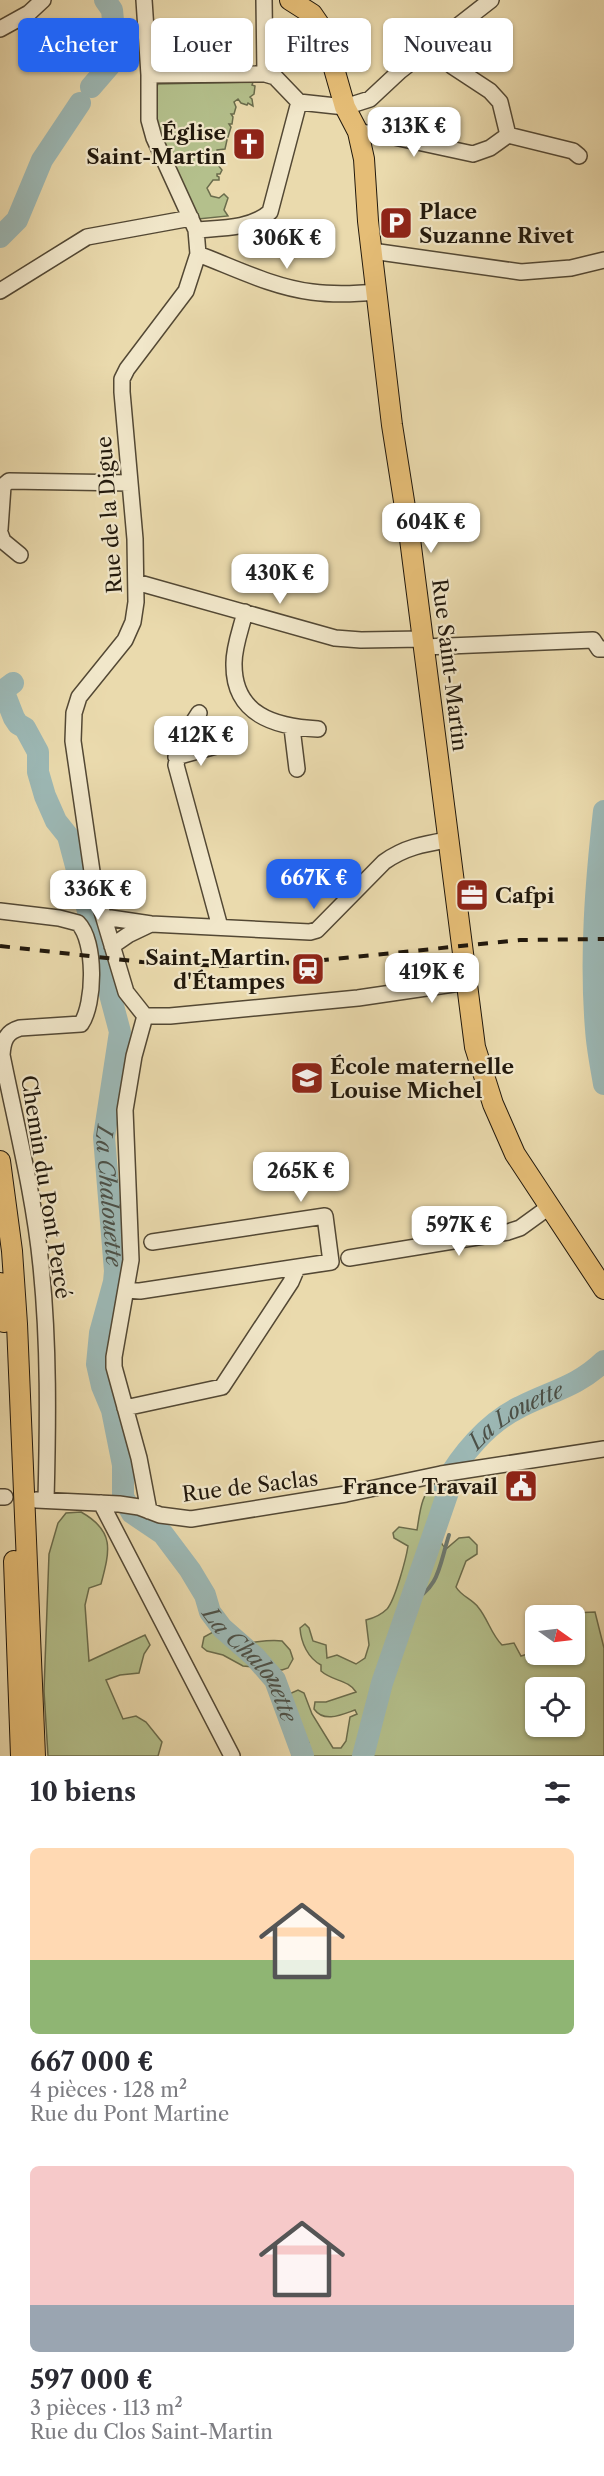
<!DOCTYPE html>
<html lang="fr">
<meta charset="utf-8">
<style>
:root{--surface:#fff;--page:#f2f2f3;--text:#2b2b33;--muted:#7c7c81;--accent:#2563eb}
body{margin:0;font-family:"Libre Caslon Text",serif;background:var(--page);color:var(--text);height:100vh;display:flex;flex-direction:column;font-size:22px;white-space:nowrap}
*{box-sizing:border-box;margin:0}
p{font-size:20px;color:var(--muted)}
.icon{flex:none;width:33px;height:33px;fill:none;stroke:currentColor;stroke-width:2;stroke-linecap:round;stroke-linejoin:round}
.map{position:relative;height:1756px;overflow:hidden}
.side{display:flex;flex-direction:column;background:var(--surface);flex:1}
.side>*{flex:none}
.banner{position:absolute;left:18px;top:18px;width:568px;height:54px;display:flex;gap:12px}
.needle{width:39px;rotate:104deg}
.tools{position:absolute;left:525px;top:1605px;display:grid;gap:12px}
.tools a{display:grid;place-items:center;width:60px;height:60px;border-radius:9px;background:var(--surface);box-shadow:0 2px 4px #0004;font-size:30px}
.price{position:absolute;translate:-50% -51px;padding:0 14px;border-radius:12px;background:#fff;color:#222;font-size:20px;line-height:39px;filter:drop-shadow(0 2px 3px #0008)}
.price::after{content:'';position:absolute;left:50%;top:36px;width:18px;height:14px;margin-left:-9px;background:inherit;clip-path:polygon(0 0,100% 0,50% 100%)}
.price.selected{background:var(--accent);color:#fff}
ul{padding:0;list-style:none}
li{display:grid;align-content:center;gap:12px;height:318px;padding:0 30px}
li span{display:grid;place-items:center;height:186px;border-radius:9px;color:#555}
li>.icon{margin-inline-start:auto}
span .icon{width:108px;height:108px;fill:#fffc;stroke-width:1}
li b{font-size:26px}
h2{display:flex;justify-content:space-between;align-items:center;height:72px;padding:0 30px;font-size:26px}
.chip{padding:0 21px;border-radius:9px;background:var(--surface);box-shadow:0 2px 4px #0004;font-size:21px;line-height:54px}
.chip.selected{background:var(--accent);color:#fff}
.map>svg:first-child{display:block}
.green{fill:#b4c08c;stroke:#6a6c4c;stroke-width:1.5;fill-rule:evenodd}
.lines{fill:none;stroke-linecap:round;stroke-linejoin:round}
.stream{stroke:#6b7871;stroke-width:4}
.river{stroke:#9cb8b5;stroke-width:22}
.minor-casing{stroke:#534834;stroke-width:18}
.major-casing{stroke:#21180c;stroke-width:22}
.minor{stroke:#f1e7ca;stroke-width:15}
.major{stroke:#e5bd76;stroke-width:20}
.rail{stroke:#21180c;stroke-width:4;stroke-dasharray:10 10;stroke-linecap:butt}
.labels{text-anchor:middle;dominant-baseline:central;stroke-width:4.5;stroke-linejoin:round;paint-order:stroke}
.poi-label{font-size:21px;font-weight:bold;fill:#21180c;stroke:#f1e7ca;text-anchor:end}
.street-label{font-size:21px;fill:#21180c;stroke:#f1e7ca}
.water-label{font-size:22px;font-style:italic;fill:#4c5047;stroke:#f1e7ca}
</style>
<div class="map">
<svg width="604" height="1756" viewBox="0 0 604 1756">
<rect width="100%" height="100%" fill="#eadaad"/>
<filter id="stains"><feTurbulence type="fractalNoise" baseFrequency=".00333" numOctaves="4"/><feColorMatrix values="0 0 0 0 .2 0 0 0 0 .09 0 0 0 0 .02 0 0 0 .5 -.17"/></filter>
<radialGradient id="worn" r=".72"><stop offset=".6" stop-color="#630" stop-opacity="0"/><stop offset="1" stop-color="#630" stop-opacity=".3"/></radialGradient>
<path class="green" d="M253,82L252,85L255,86L254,94L250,97L252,99L253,106L248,103L247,105L241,103L238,99L234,102L236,107L234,114H231L233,117L232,124H229L231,127L228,137H225L227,140L225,149L217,150L213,163L218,165L222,170L220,174H217V176L219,177V180H213L207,188L211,196L219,198L224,194L228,198L224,210L228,216L198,219L154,123V94L158,84Z
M437,1481L445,1484C443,1503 430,1535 446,1549L459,1538L469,1537L477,1545V1554L466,1561L456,1587C461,1596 472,1599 478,1607C488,1619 491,1634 502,1645L514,1643L521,1656L528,1654L532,1641L535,1638L536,1654H574V1616L569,1615L572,1613L595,1612L604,1648V1756H292V1749L309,1743L297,1721L278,1707V1699L298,1690L304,1693L312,1714L333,1748H341L346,1741L350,1717L357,1714L355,1710C341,1715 324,1723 314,1709L315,1702H326L356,1692C349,1680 332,1681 321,1671V1665C308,1658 301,1643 300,1628L305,1624L309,1628L313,1641L326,1645L327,1658L337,1655L356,1664L365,1658L369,1645L366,1620C374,1618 381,1615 387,1609C395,1600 406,1559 408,1546L394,1538L393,1533L399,1527L417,1530C420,1512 421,1492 437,1481ZM536,1688H574V1726H536Z
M81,1512C115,1531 110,1550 101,1584L89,1588L85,1605L89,1661L145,1635L150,1645L144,1654L139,1673L120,1675L106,1680L123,1719L136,1716L146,1722L162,1742L158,1756H48L44,1691L49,1554L58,1523L66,1513Z
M213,1632C223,1637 236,1644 247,1643C259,1642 270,1639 282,1641L290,1650L293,1659L288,1668L282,1670L243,1666L223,1655L207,1651L202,1647L204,1637Z"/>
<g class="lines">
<path class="stream" d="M409,1603C440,1588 439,1566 449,1535"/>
<g class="river">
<path d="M105,0L112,10L115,42"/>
<path d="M91,87L110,65"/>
<path d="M0,237L17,220L42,160L80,103"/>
<path id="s1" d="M13,683L5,689V695L14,718L18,724L25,728L38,752V772L45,796L56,821L68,836L120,1032L104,1137L115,1271L114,1282L100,1333L97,1364L102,1386L112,1410L123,1465V1497L132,1513L163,1534L190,1570L205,1595L210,1612L222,1628L255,1657L275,1680L303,1756"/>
<path d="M604,811C596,882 590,957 596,1029C597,1047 601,1066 604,1084"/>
<path id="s2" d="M363,1756L382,1683L448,1492L444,1485C461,1455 487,1423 520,1407C551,1391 577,1387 604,1361"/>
</g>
<defs>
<path id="minor" d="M144,0L149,75V120L154,138L196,230L198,254L186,291L127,369L122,379V392L135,539L136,602L133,622L125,640L79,697L74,713L73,741L94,885L126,992L145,1016
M264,0L265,74
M0,29L29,13L43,0
M433,47L452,66L490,91L500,102L508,135
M149,75L265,74L275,77L299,102
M299,102L345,107L370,99L400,71L491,0
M358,132L385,135L473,154L490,148L508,135L573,151L579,156
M196,230C220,228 251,229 270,212L299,102
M372,251L521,272L571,268L604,260
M198,254C235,268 272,287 312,292C334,295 355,294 377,292
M0,291L87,237L191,218
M0,529L3,486L9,481L130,483
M0,533L3,541L20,555
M136,582L335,638L361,640L423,639
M245,612C241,629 234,646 234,663C233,715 275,727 318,729
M424,647L593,640L599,649H604
M199,713L181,741L176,765L220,927
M292,728L297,769
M176,757L216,746
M0,911L59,918L78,923C96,941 95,1004 81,1024L20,1028C6,1032 3,1041 2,1055C16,1125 34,1195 41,1266C49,1344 48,1422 46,1500
M104,917L151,924L310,932L317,930L384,862C405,847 424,844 448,840
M112,946L128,935L151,924
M145,1016L134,1056L125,1110L131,1260L114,1357V1367L139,1458L149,1511
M145,1016H170L358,998L467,982
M349,1258L508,1232L520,1228L549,1207
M127,1290L140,1291L331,1262L325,1216L152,1242
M125,1408L222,1387L291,1282L297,1268
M0,1497H5
M36,1500L119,1504L139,1507L160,1515L191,1519L346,1494L441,1474L604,1449
M101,1503L232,1756"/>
<path id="major" d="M290,0L312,14L323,30L345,107L358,132L364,159L368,221L392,425L410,539L475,1047L493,1104L515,1154L604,1289
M0,1161L12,1251L17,1324L35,1756
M0,1283L4,1322
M14,1561L21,1756"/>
</defs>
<use href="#minor" class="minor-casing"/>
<use href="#major" class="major-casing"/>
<use href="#minor" class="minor"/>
<use href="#major" class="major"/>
<path class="rail" d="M0,946L142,962L223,966L305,962L520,940L604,939"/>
</g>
<defs>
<symbol id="church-square" viewBox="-11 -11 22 22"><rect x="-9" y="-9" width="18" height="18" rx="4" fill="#8f2418" stroke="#f1e7ca"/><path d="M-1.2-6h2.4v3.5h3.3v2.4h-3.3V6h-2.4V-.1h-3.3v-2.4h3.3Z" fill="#fff"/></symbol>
<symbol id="parking-square" viewBox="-11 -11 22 22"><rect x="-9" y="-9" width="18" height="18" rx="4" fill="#8f2418" stroke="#f1e7ca"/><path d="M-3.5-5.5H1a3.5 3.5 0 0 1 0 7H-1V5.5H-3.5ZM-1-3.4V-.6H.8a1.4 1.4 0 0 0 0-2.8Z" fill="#fff"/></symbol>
<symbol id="office-square" viewBox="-11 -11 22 22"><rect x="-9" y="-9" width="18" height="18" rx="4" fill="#8f2418" stroke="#f1e7ca"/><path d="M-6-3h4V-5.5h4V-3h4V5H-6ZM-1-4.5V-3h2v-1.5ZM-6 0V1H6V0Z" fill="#fff"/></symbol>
<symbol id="station-square" viewBox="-11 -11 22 22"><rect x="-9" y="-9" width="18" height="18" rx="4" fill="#8f2418" stroke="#f1e7ca"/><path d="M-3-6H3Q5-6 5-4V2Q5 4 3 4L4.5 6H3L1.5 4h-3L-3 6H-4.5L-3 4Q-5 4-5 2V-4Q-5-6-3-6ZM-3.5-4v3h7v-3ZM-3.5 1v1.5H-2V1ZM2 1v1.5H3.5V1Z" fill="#fff"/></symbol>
<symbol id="school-square" viewBox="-11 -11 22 22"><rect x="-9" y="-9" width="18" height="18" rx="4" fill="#8f2418" stroke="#f1e7ca"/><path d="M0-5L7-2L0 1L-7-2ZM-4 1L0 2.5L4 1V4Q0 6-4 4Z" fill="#fff"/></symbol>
<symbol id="civic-square" viewBox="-11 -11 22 22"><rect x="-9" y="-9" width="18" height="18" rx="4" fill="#8f2418" stroke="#f1e7ca"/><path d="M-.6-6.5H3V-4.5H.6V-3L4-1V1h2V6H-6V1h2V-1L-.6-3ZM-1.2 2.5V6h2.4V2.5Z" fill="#fff"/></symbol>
</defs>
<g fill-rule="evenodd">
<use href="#church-square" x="230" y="125" width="38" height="38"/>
<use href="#parking-square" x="377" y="204" width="38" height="38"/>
<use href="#office-square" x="453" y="876" width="38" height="38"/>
<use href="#station-square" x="289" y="950" width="38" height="38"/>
<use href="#school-square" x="288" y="1059" width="38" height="38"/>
<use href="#civic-square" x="502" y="1467" width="38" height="38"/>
</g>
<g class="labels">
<g class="poi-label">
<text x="226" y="132">Église<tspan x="226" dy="24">Saint-Martin</tspan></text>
<text x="419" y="211" text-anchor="start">Place<tspan x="419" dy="24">Suzanne Rivet</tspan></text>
<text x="495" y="895" text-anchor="start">Cafpi</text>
<text x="285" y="957">Saint-Martin<tspan x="285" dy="24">d'Étampes</tspan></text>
<text x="330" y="1066" text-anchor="start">École maternelle<tspan x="330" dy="24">Louise Michel</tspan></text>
<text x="498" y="1486">France Travail</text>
</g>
<g class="street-label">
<text transform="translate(109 515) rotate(-94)">Rue de la Digue</text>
<text transform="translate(450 665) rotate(83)">Rue Saint-Martin</text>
<text transform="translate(46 1187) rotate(81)">Chemin du Pont Percé</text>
<text transform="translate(250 1486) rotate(-7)">Rue de Saclas</text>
</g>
<g class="water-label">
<text stroke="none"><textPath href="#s1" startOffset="543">La Chalouette</textPath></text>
<text stroke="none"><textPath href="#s2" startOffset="388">La Louette</textPath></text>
<text stroke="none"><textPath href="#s1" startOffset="1065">La Chalouette</textPath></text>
</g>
</g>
<rect width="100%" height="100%" filter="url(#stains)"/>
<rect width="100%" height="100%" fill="url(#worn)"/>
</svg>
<div class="tools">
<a><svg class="needle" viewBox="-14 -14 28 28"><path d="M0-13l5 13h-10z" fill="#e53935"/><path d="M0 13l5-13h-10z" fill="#7c7c81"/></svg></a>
<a><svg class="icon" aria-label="locate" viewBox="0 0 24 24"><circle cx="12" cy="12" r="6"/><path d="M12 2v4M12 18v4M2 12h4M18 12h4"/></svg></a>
</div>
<b class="price" style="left:414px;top:158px">313K €</b>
<b class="price" style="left:287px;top:270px">306K €</b>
<b class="price" style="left:431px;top:554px">604K €</b>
<b class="price" style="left:280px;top:605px">430K €</b>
<b class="price" style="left:201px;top:767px">412K €</b>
<b class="price selected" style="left:314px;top:910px">667K €</b>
<b class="price" style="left:98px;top:921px">336K €</b>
<b class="price" style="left:432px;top:1004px">419K €</b>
<b class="price" style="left:301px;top:1203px">265K €</b>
<b class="price" style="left:459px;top:1257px">597K €</b>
<div class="banner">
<a class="chip selected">Acheter</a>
<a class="chip">Louer</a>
<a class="chip">Filtres</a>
<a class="chip">Nouveau</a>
</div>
</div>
<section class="side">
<h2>10 biens<svg class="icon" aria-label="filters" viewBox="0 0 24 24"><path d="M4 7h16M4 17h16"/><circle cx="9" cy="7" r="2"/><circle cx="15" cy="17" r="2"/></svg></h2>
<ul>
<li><span style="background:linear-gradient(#ffd9b3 60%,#8fb573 0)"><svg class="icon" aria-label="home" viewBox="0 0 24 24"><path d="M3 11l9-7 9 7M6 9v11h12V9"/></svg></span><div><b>667 000 €</b><p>4 pièces · 128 m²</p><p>Rue du Pont Martine</p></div></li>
<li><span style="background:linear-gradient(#f6c9c9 75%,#9aa5b1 0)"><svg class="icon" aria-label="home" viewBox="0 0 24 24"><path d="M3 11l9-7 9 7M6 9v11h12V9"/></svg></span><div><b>597 000 €</b><p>3 pièces · 113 m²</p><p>Rue du Clos Saint-Martin</p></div></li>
</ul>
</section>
